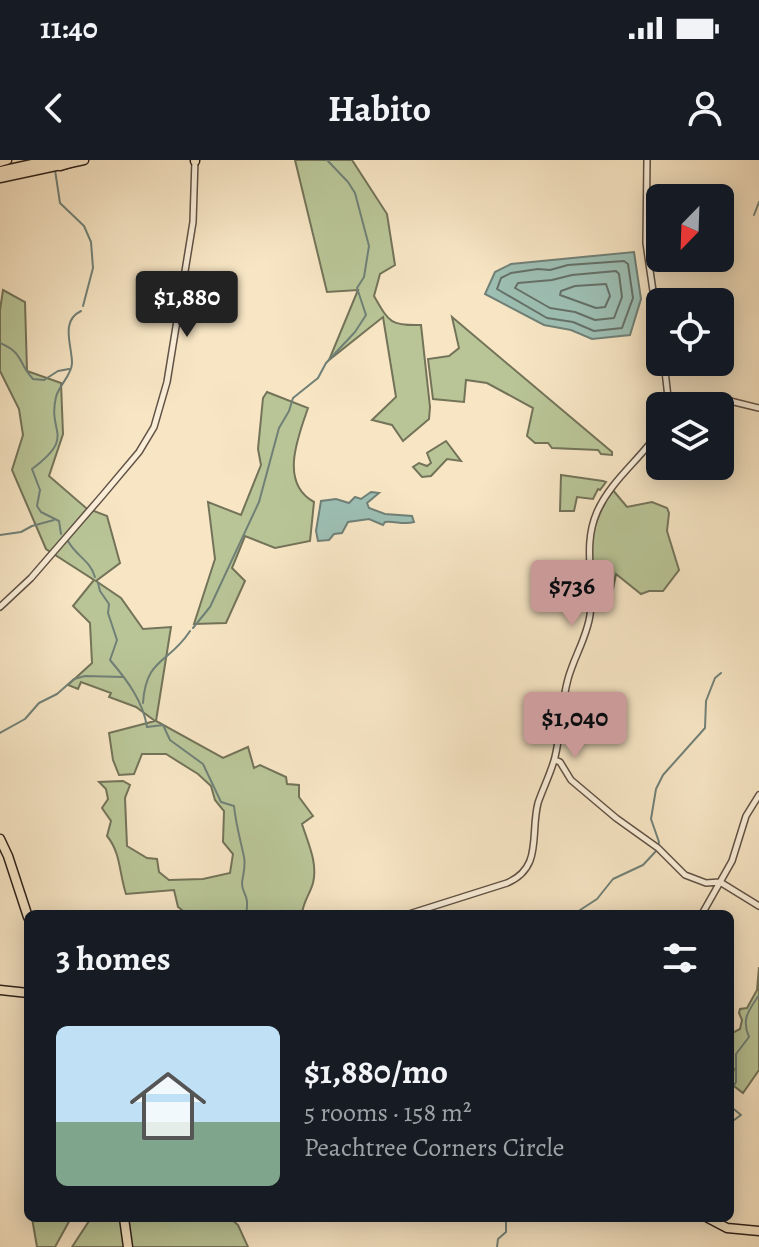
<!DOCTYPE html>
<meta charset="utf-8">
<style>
:root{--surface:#171b24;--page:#242831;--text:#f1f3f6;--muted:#9ea1a6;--line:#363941;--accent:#c59692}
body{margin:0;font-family:Alegreya,serif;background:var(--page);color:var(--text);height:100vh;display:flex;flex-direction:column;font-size:30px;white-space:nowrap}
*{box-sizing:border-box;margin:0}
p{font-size:26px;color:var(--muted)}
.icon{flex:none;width:44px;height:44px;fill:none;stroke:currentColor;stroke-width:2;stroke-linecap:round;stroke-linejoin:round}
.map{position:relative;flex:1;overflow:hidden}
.details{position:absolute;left:24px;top:750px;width:710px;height:312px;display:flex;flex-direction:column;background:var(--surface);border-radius:12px;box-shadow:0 4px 20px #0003}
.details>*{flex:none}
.needle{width:52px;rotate:203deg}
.tools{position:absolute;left:646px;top:24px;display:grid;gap:16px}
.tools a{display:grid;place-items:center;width:88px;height:88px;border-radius:12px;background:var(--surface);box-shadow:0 4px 20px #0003;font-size:40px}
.price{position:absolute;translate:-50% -68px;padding:0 18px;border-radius:8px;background:var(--accent);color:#111;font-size:26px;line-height:52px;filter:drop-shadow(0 2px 4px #0008)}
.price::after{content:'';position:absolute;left:50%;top:48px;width:24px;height:18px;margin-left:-12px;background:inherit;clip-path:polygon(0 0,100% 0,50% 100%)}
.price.on{background:#222;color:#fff}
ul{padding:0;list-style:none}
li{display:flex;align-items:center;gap:24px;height:200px;padding:0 32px}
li+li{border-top:2px solid var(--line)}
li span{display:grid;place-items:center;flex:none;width:224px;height:160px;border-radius:12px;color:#555}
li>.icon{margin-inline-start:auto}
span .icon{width:96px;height:96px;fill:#fffc;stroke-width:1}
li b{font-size:34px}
h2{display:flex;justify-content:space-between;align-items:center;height:96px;padding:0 32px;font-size:34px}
.status{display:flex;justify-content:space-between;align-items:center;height:56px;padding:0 40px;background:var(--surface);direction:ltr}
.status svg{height:22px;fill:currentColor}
header{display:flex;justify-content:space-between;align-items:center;height:104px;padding:0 32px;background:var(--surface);font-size:36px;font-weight:700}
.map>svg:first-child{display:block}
.green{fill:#b9c597;stroke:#737359;stroke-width:2}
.water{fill:#9dbfb4;stroke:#708077;stroke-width:2}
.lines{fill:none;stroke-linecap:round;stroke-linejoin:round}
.shore{stroke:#657068;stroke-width:2}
.stream{stroke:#708077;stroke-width:2}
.minor-casing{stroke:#605245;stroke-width:8}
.major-casing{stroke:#2d211b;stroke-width:11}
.highway-casing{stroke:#2d211b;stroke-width:13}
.minor{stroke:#faeed9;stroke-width:5}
.major{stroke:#f7e5c4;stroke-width:8}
.highway{stroke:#f7e5c4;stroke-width:10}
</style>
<div class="status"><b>11:40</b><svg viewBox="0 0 49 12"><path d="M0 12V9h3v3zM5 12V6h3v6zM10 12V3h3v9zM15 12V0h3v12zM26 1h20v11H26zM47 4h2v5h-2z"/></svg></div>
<header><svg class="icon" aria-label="back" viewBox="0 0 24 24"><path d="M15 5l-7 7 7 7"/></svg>Habito<svg class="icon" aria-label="person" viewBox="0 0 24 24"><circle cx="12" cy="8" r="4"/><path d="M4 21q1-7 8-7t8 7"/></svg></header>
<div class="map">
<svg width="759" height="1087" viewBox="0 0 759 1087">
<rect width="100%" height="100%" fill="#f7e5c4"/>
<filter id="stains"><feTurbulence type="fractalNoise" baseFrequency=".0025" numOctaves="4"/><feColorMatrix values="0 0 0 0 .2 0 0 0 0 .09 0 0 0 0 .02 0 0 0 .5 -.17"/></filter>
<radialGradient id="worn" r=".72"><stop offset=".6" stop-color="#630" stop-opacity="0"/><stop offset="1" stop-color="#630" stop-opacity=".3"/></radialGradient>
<path class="green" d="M295,0H352L387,54L395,105L380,114L374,136C389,162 390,166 421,165L430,247L429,259L403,281L392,265L372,260L396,237L383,157L329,200L358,130L327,132Z
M3,130L25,142L27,211L61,223L63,274L49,316L86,348L107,356L120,403L96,421L121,438L143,469L171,467L156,561L223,598L248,587L254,608L260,605L286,617L287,624L299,625V637L313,656L302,664C308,683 318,703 313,723C310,734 303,742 302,754H187L178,747L174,730L126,734C119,713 121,693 107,676L111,661L102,648L108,639L106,629L99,622L123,621L130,625L125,638L127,686L147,698L157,699L159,712L169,720L203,719L230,713L233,694L223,682L224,651L215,640L211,626L198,614L166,594H142L134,614L119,615L113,600L109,573L155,561L136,547L109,537L111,533L81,522L78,529L68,525L92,503L90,463L73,446L94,420L46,389L12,310L23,275L19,249L0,211V150Z
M452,157L612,292V295L601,294L598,290L552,288L548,283H535L527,276L533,248L487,223L466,220L464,242L433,239L428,199L449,196L459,188Z
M267,232L308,248C298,277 279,323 314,342L310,381L275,388L245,376L232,408L245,421L226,463L194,464L215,399L208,342L241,355L261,305L258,289L263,238Z
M446,281L461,301L447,299L431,316L422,317L413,307L419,303L427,306L431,303L427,293Z
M561,315L603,321L606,322L600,330L598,329L593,339L577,337L574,351H560Z
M612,329L627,347L652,342L667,348L669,353L667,371L679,410L663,431H649L641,434L616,414L613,429L594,430C588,383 589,371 612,329Z
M759,807V910L743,933L730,923L734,909L730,906V874L740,869L742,860L739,853L740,849L747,848L757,830Z
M32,1058H71L55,1087H37Z
M91,1058H230L238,1065L248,1087H72Z"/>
<path class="water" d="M634,92L641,139L630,175L592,179L571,170L544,165L485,134L495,112L511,104Z
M371,332L379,333L367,343L369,348L385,354L412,356L414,362C404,365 395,361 385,362L383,365L369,359L348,362L342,373L334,374L329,380L318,381L316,371L321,341L336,339L349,343L355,337L361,339Z"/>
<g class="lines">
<path class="shore" d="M624,101L628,104L633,138L622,168L594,171L573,162L547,158L497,129L501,118L511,113L538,109L550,110L568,105Z
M616,111L619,114L622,137L614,158L595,160L575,152L550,148L515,128L518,123L552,120L572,115Z
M606,124L610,136L605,147L596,148L560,135L561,131L575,126Z"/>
<path class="stream" d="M55,10L60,43L84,66L91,82L93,108L83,146
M754,55L759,42
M0,183C25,194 17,202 33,219L44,220L58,211L69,209
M61,374L59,361L41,352L37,346L40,330L32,309C77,275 47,274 56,237C59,225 72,215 72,203C72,185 60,161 81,151
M0,375L21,372L32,366L54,360
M68,381C76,396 90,400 95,417
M98,423L100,431L109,444L108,453L117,480L110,500C127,520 143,541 147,567L163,565L170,580L203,604L221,642L234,646C236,665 240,678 244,697C246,706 243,714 242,723C242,735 250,734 246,754
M193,468L210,447L259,342L279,268L289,251L293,238L318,218L326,203L355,172L366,155L357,128L364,117L369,86L355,33L348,22L327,0
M143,543C146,497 169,504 190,471
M0,573L25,559L39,543L57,534L74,519L85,516L123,517
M574,754L597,739L613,719L643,705L657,690L659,682L651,659L656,629L663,615L705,568L706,541L715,518L721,513
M730,932L736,922V894L749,877C741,859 749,850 759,835
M730,946L741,955L730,963
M497,1087L498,1079L506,1072V1058"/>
<defs>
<path id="minor" d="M647,0L646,83L660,179
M664,202L669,246
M693,246L718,238L759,248
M0,447L31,418L102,336L139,292L154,267L167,222L193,62L195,0
M555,600L560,602L571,620L616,658L658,688L685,715L706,723L720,722L759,746
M409,754L507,723C543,708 530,674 538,643C543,628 551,613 555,597C561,572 561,544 568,519C574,497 587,477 590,455C595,420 582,386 597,352C611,320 641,299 660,270
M702,754L732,701L746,656L759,635"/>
<path id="major" d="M195,0V1
M0,2L7,0
M0,18L84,0
M0,679L8,696L28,757
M0,830L28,833
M124,1058L128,1087
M708,1058L727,1068L759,1071"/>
<path id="highway" d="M60,5L76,0
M0,12L55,0"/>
</defs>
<use href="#minor" class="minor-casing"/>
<use href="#major" class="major-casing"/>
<use href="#highway" class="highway-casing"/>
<use href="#minor" class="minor"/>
<use href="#major" class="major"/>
<use href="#highway" class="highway"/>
</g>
<rect width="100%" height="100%" filter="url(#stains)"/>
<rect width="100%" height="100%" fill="url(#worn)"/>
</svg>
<div class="tools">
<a><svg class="needle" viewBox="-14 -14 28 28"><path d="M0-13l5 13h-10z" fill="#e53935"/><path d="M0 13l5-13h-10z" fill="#9ea1a6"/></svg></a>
<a><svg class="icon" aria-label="locate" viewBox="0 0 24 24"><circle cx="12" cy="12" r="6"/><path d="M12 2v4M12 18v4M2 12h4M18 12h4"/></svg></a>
<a><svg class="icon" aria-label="layers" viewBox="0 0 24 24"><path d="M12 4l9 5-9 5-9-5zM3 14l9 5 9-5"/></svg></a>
</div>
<b class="price on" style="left:187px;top:179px">$1,880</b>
<b class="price" style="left:572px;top:468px">$736</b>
<b class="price" style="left:575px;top:600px">$1,040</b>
<section class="details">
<h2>3 homes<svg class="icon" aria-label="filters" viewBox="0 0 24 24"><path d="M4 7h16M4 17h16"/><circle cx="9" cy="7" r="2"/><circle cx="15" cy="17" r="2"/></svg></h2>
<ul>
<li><span style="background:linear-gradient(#bfe0f5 60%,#7fa58c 0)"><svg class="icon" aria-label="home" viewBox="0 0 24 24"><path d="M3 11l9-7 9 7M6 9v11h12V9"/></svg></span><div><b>$1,880/mo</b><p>5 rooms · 158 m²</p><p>Peachtree Corners Circle</p></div></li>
</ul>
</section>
</div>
